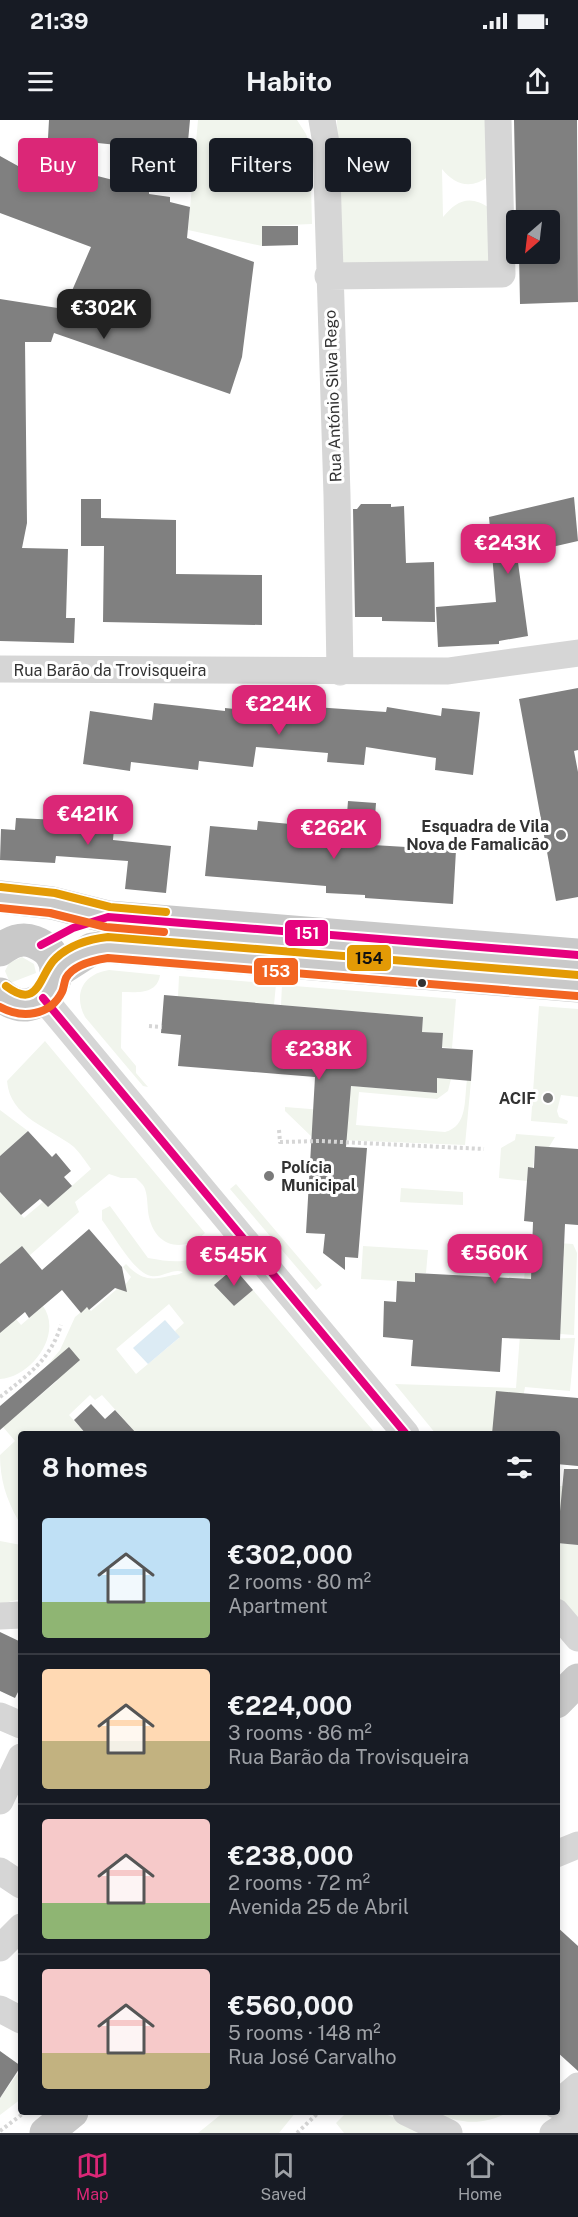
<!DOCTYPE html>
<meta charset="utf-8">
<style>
:root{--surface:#171b24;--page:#242831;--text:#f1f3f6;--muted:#9ea1a6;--line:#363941;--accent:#db2777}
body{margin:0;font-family:"Public Sans",sans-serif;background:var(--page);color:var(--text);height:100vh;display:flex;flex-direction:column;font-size:22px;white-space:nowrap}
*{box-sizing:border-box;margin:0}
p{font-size:20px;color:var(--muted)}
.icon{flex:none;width:33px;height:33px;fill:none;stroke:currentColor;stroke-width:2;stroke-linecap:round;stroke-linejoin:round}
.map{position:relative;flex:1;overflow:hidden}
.drawer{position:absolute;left:18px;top:1311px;width:542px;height:684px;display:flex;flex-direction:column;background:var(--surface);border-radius:6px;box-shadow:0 3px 9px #0003}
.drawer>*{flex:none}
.hud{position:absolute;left:18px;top:18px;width:543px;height:54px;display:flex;gap:12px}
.needle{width:39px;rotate:208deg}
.fabs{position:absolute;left:506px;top:90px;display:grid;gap:12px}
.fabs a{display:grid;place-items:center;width:54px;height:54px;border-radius:6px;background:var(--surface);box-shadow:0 3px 9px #0003;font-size:30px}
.price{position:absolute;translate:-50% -51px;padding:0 14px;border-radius:12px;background:var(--accent);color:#fff;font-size:20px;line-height:39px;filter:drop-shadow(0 2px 3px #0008)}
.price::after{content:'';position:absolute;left:50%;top:36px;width:18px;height:14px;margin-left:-9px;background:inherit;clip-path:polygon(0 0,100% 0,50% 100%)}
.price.current{background:#222;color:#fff}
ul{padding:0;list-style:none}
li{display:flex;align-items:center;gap:18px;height:150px;padding:0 24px}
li+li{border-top:2px solid var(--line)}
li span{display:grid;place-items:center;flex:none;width:168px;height:120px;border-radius:6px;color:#555}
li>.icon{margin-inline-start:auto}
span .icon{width:72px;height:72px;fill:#fffc;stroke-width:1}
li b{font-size:26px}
h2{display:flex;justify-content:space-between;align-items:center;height:72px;padding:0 24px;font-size:26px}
.tag{padding:0 21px;border-radius:6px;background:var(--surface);box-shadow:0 3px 9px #0003;font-size:21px;line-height:54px}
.tag.current{background:var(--accent);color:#fff}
.status{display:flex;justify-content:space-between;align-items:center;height:42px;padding:0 30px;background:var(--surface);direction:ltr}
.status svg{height:16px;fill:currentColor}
header{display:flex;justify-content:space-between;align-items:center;height:78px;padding:0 24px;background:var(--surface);font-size:27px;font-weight:700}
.dock{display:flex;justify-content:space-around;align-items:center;height:84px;border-top:2px solid var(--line);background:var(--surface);font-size:16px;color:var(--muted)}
.dock a{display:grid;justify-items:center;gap:3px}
.dock .current{color:var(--accent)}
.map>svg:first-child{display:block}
.green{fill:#f1f5ed;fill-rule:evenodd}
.water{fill:#dcebf4}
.building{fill:#808080}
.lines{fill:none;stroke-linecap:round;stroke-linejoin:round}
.path{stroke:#d6d6d6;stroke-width:4;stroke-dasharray:3 3;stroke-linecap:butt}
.minor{stroke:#d6d6d6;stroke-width:27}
.major{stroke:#c9c9c9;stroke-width:33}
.bus-1-casing{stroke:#fff;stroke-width:12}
.bus-2-casing{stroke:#fff;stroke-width:12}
.bus-3-casing{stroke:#fff;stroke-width:12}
.bus-1{stroke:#e5007d;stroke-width:8}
.bus-2{stroke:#f26522;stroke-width:8}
.bus-3{stroke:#e39a05;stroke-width:8}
.poi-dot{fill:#7a7a7a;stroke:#fff;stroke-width:2}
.bus-dot{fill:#323232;stroke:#fff;stroke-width:2}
.labels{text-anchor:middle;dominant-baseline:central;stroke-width:6;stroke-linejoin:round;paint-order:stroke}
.street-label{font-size:16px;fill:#323232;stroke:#fff}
.poi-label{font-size:16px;font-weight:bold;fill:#323232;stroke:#fff;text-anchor:end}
.line-badge{stroke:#fff;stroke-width:2}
.badge-label{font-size:16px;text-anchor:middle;font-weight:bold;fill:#fff}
.pale-badge-label{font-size:16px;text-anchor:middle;font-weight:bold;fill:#111}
</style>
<div class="status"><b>21:39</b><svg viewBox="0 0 49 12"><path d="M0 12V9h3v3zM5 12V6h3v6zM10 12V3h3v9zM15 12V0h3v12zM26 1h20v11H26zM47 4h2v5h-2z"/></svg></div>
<header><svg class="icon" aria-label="menu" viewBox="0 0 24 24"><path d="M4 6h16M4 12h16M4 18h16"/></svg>Habito<svg class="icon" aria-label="share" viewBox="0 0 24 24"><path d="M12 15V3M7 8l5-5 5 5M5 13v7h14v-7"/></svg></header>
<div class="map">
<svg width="578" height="2013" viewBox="0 0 578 2013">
<rect width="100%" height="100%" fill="#fff"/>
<path class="green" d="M198,0H297L306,14L310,26L312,104L262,106V126L188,110Z
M337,0H492L489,56C471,70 455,65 442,49L443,97C457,80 470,74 491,89L496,145L342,148Z
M22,837L34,844L36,853L10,863L5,851L9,843Z
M109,850L160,855C157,875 137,872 122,872L121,928L136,946V953L148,967L143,966L85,897C73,874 83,854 109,850Z
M179,856L276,864L274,885L178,877Z
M282,865L456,879L452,928L442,927L443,913L422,912L423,897L281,885Z
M539,886L578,889V977L561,975L557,991L559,997L568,1001L567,1004L531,1001Z
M45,921L205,1113C184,1133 156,1128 149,1097C147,1088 148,1077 145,1069C144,1065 139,1061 136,1058H121L109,1054L75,1082L79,1092L21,1143L13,1134L0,1144V1072L24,1098L43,1082L48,1087L91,1049C86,1042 80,1033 74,1027C49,1007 10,998 7,961Z
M437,958L451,959L448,971L437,979L359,972L356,1005L445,1012C468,1006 464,980 467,960L471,961L465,1025L314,1019L285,991V987L348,992L351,966L436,973Z
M0,990L28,1011L0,1036Z
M516,1014L555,1017L549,1027L535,1026L533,1048H528L527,1061L499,1058L501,1028L515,1020Z
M236,1064L322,1165L316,1170L230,1069Z
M401,1068L463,1072V1085L400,1082Z
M110,1086L148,1138C177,1143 191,1145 214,1125L225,1137L214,1146L223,1157L215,1165L234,1186L253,1170L376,1314H137L102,1275L95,1280L90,1275L69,1295L86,1314H21V1402L18,1400C6,1379 0,1359 0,1335L15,1321L3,1307L57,1261L46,1247L60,1230L75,1197L87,1187L91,1191L117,1169L123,1168L131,1157L123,1147L126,1144C140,1159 150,1161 169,1156C176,1154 177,1156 183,1152C172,1148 163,1158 151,1156C134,1153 113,1114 102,1100V1090ZM169,1184L184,1203L175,1211L179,1218L136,1254L116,1229Z
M527,1121L573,1124L577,1133L574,1215L560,1214L564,1135L529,1219L575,1218L570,1271L525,1267L522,1284L492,1314H436L395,1264L516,1268Z
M363,1126L428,1130L426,1153H415V1162L361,1159Z
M43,1186C63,1214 32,1257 0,1259V1213L16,1199L21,1205Z
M559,1366H563L558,1423L578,1425V1507L557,1502L556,1369Z
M0,1421L21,1425V1479L0,1484Z
M21,1949V1979L0,1995V1978Z
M224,1992H296L279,2013H198Z
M347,1992H381L429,2013H344L336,2003Z
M431,1992H509C480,2007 460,2003 431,1992Z"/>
<path class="water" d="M165,1200L180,1217L148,1244L133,1228Z"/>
<path class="building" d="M49,0H190L187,32L48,18Z
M514,0H577L578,182L520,184L519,134H549V100L516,97Z
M0,36L18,46L19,36L117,61V64L138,67V70L149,71V74L170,77V82L190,87L187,118L254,142L242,237L230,274L54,213L51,222H25L27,403L22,428L68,429L66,498H75L74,523L0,521V179L64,189L91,127L0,93Z
M262,106H298V125L262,126Z
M574,377L578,421L517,435L528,516L499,521V524L438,527L436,487L496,482L489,397Z
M81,379H101V398L176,400V454L262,455V505L103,502L104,426H81Z
M361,384H391V387L404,386L406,443L434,442L435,502L382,501V497H355L353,389H357Z
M578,568V630L574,631L578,652V777L556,781L519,579Z
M154,583L225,591V588L271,593L272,584L386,592L387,587L441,596L442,588L480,592L473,655L435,650L436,638L366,627L364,645L327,642L328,633L256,627L253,647L199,641L198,650L131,642L130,651L83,644L90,591L152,600Z
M348,681L376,683L373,725L456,730L453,784L365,778V775L326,773V766L205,756L210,706L257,710L258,701L301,705L300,717L345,720Z
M82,684L116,686L113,720L171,726L166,773L125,769L128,741L56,736L55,743L0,740L1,709L15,710L16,698L81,701Z
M164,875L423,897L422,912L443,913L442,928L473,930L471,961L437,958V973L351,966L346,1027L367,1028L358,1138L345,1137V1150L323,1133L325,1114L306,1113L315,957L178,946L181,915L161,913Z
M28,1011L52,1037L56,1033L71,1051L64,1057L72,1066L48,1087L40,1079L21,1095L0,1072V1036Z
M535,1026L578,1029V1105L565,1104L560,1220L502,1218L500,1252L411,1246L413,1220L383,1217L384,1181L396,1182L397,1161L415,1162V1153L531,1159L533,1102L524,1101L528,1047L534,1048Z
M89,1109L122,1147L127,1172L115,1168L89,1190L87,1187L81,1193L62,1170L29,1198L25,1192L0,1213V1144L22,1126L42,1150Z
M234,1148L253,1170L234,1186L214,1165Z
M69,1227L80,1240L0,1310V1286Z
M496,1271L578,1278V1346L556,1344V1314H492Z
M91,1284L105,1299L115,1290L137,1314H86L74,1300Z
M564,1349H578V1425L557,1423Z
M0,1512L21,1522V1566L15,1578L0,1571Z
M556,1806L578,1826V1951L556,1931Z
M0,1931L21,1946L0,1978Z"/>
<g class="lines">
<path class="path" d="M149,906L162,907
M279,1010L280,1022L320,1021L484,1029
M287,1067L309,1068
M0,1277C27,1256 51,1239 61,1205
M0,2011L25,1992
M297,2013L319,1992"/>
<path class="minor" d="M322,0L326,23L337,375L340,552
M328,156L502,154L498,0
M0,549L448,551L578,533
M43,878L406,1314
M556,1492L578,1518
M0,1496L21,1495
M0,1596L21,1605
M0,1681L21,1637
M556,1734L578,1725
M0,1751L21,1765
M0,1828L21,1807
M0,1889L21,1900
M556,1985L578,1966
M406,1992L449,2013
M553,2013L578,1997"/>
<path class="major" d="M0,777L52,783L108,797L578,835
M0,830C11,822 21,817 34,822C83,840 40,912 0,874
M56,852L92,829L108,827L578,866
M556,1582L578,1560
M46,2013L72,1992"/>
<defs>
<path id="bus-1" d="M41,825L73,808L108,797L578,835
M43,878L406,1314"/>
<path id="bus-2" d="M0,788L50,793L106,807L164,812
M0,887C22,899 50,896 62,872C64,868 64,862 66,858C73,845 95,840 108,838L577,876"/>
<path id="bus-3" d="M1,767L55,773L110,787L166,792
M6,866C40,892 39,853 56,838C70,825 89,819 108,817L578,855"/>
</defs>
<use href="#bus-1" class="bus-1-casing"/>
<use href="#bus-2" class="bus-2-casing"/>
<use href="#bus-3" class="bus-3-casing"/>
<use href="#bus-1" class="bus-1"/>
<use href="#bus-2" class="bus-2"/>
<use href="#bus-3" class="bus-3"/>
</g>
<g class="poi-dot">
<circle cx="561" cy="715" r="6"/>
<circle cx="548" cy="978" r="6"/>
<circle cx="269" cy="1056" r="6"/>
</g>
<circle class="bus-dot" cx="422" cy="863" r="5"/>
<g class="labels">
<g class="street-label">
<text transform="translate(333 276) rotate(-92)">Rua António Silva Rego</text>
<text x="110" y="550">Rua Barão da Trovisqueira</text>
</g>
<g class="poi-label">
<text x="549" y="706">Esquadra de Vila<tspan x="549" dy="18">Nova de Famalicão</tspan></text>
<text x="536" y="978">ACIF</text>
<text x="281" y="1047" text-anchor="start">Polícia<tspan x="281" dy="18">Municipal</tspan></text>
</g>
</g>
<g class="line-badge">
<rect x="284" y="799" width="45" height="28" rx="6" fill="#e5007d"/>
<rect x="346" y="824" width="46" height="28" rx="6" fill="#e39a05"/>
<rect x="253" y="837" width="46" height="29" rx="6" fill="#f26522"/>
</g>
<g class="badge-label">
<text x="307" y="819">151</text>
<text x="276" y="857">153</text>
</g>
<g class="pale-badge-label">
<text x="369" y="844">154</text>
</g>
</svg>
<div class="fabs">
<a><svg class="needle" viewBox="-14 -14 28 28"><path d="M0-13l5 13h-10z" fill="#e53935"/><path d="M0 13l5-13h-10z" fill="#9ea1a6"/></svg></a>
</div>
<b class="price current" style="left:104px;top:220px">€302K</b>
<b class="price" style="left:508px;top:455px">€243K</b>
<b class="price" style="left:279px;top:616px">€224K</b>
<b class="price" style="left:88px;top:726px">€421K</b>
<b class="price" style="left:334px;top:740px">€262K</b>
<b class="price" style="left:319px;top:961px">€238K</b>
<b class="price" style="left:495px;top:1165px">€560K</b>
<b class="price" style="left:234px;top:1167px">€545K</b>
<div class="hud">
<a class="tag current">Buy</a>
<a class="tag">Rent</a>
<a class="tag">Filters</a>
<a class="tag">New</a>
</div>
<section class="drawer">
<h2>8 homes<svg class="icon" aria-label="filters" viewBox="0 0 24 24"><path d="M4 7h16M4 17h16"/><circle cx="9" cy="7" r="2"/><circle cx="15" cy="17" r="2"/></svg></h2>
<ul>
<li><span style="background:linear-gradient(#bfe0f5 70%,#8fb573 0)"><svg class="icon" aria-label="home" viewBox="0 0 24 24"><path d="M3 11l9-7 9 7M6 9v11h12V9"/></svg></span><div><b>€302,000</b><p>2 rooms · 80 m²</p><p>Apartment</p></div></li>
<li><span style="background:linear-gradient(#ffd9b3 60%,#c2b280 0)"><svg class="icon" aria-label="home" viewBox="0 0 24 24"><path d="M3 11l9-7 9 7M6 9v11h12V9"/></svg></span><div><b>€224,000</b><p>3 rooms · 86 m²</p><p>Rua Barão da Trovisqueira</p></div></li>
<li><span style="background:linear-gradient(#f6c9c9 70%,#8fb573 0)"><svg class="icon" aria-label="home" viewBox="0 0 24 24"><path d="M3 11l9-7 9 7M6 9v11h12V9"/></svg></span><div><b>€238,000</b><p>2 rooms · 72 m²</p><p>Avenida 25 de Abril</p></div></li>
<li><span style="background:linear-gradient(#f6c9c9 70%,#c2b280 0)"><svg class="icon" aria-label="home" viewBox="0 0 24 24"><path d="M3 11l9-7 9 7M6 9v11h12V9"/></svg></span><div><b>€560,000</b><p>5 rooms · 148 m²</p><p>Rua José Carvalho</p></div></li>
</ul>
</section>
</div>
<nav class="dock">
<a class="current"><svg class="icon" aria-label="map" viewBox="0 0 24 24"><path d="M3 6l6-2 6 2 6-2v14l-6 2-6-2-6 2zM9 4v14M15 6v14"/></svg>Map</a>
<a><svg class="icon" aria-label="saved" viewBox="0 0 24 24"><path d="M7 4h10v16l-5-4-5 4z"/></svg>Saved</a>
<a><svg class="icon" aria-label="home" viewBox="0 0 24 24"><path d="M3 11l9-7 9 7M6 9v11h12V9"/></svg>Home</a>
</nav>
